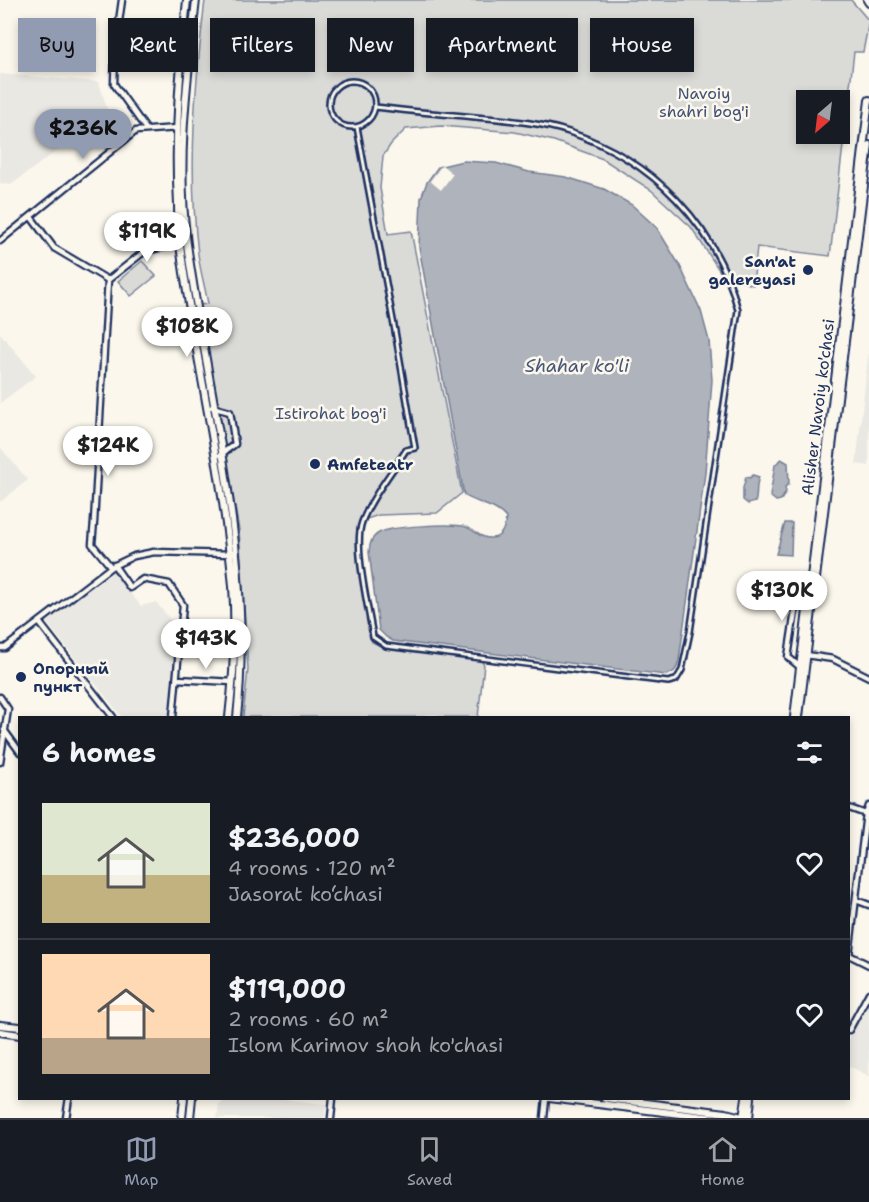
<!DOCTYPE html>
<meta charset="utf-8">
<style>
:root{--surface:#171b24;--page:#20242c;--text:#f1f3f6;--muted:#9ea1a6;--line:#363941;--accent:#919bb2}
body{margin:0;font-family:"Shantell Sans",sans-serif;background:var(--page);color:var(--text);height:100vh;display:flex;flex-direction:column;font-size:22px;white-space:nowrap}
*{box-sizing:border-box;margin:0}
p{font-size:20px;color:var(--muted)}
.icon{flex:none;width:33px;height:33px;fill:none;stroke:currentColor;stroke-width:2;stroke-linecap:round;stroke-linejoin:round}
.map{position:relative;flex:1;overflow:hidden}
.sheet{position:absolute;left:18px;top:716px;width:832px;height:384px;display:flex;flex-direction:column;background:var(--surface);border-radius:0px;box-shadow:0 3px 9px #0003}
.sheet>*{flex:none}
.banner{position:absolute;left:18px;top:18px;width:834px;height:54px;display:flex;gap:12px}
.needle{width:39px;rotate:208deg}
.tools{position:absolute;left:796px;top:90px;display:grid;gap:12px}
.tools a{display:grid;place-items:center;width:54px;height:54px;border-radius:0px;background:var(--surface);box-shadow:0 3px 9px #0003;font-size:30px}
.price{position:absolute;translate:-50% -51px;padding:0 14px;border-radius:21px;background:#fff;color:#222;font-size:20px;line-height:39px;filter:drop-shadow(0 2px 3px #0008)}
.price::after{content:'';position:absolute;left:50%;top:36px;width:18px;height:14px;margin-left:-9px;background:inherit;clip-path:polygon(0 0,100% 0,50% 100%)}
.price.on{background:var(--accent);color:#111}
ul{padding:0;list-style:none}
li{display:flex;align-items:center;gap:18px;height:150px;padding:0 24px}
li+li{border-top:2px solid var(--line)}
li span{display:grid;place-items:center;flex:none;width:168px;height:120px;border-radius:0px;color:#555}
li>.icon{margin-inline-start:auto}
span .icon{width:72px;height:72px;fill:#fffc;stroke-width:1}
li b{font-size:26px}
h2{display:flex;justify-content:space-between;align-items:center;height:72px;padding:0 24px;font-size:26px}
.pill{padding:0 21px;border-radius:0px;background:var(--surface);box-shadow:0 3px 9px #0003;font-size:21px;line-height:54px}
.pill.on{background:var(--accent);color:#111}
.dock{display:flex;justify-content:space-around;align-items:center;height:84px;border-top:2px solid var(--line);background:var(--surface);font-size:16px;color:var(--muted)}
.dock a{display:grid;justify-items:center;gap:3px}
.dock .on{color:var(--accent)}
.map>svg:first-child{display:block}
.built{fill:#eae8e2}
.green{fill:#dadad7;stroke:#7a849a;stroke-width:1.5;fill-rule:evenodd}
.water{fill:#afb3bb;stroke:#747e96;stroke-width:1.5}
.pier{fill:#fbf7ec}
.lines{fill:none;stroke-linecap:round;stroke-linejoin:round}
.pedestrian-casing{stroke:#1b2f5e;stroke-width:8}
.minor-casing{stroke:#1b2f5e;stroke-width:9}
.secondary-casing{stroke:#1b2f5e;stroke-width:10}
.pedestrian{stroke:#fbf7ec;stroke-width:3}
.minor{stroke:#fbf7ec;stroke-width:4.5}
.secondary{stroke:#fbf7ec;stroke-width:6}
.poi-dot{fill:#1b2f5e;stroke:#fbf7ec;stroke-width:2}
.labels{text-anchor:middle;dominant-baseline:central;stroke-width:5;stroke-linejoin:round;paint-order:stroke}
.park-label{font-size:16px;fill:#415176;stroke:#fbf7ec}
.poi-label{font-size:16px;font-weight:bold;fill:#1b2f5e;stroke:#fbf7ec;text-anchor:start}
.street-label{font-size:16px;fill:#1b2f5e;stroke:#fbf7ec}
.water-label{font-size:18px;font-style:italic;fill:#47577a;stroke:#fbf7ec}
</style>
<div class="map">
<svg width="869" height="1118" viewBox="0 0 869 1118">
<rect width="100%" height="100%" fill="#fbf7ec"/>
<filter id="ink" filterUnits="userSpaceOnUse"><feTurbulence type="fractalNoise" baseFrequency=".0167" numOctaves="2"/><feDisplacementMap in="SourceGraphic" scale="12" xChannelSelector="R" yChannelSelector="G"/><feConvolveMatrix kernelMatrix="1 2 1 2 8 2 1 2 1" color-interpolation-filters="sRGB"/></filter>
<g filter="url(#ink)">
<path class="built" d="M0,74L99,82L108,112L11,185L0,183Z
M0,333L36,376L0,403Z
M869,348V466L856,464Z
M0,447L28,480L0,502Z
M113,572L141,606L156,602L178,629L170,717H122L46,622Z
M869,1001V1076L849,1066V1037Z
M227,1098H274L326,1104L325,1118H217L219,1104Z"/>
<path class="green" d="M205,0H851L869,21L863,52H854L830,256L757,247L753,285L723,276L691,227L651,190L603,159L554,141L515,132L441,126L406,129L391,144L383,156L380,188L388,234L411,231L462,493L437,513L379,515L360,521L357,549L370,636L372,642L381,646L481,660L484,665L478,717H243L248,669L239,530L199,305L208,304C205,287 200,270 198,254C188,169 195,84 205,0ZM807,100H840V134H807Z
M142,261L156,276L131,296L118,281Z"/>
<path class="water" d="M463,161L496,163L529,172L566,177L604,189L632,205L657,228L680,266L701,311L709,341L712,380L705,473L679,660C677,669 675,673 666,675L393,641L386,637L379,630L369,552C370,543 371,538 379,533C390,526 454,523 466,527C475,530 481,539 491,538C502,538 505,527 506,518C496,505 477,504 464,495L419,247L421,198L427,182L438,167Z
M781,459L788,463L789,484L785,487L786,492L781,500L776,501L770,496L775,465Z
M753,475L759,477C755,487 758,496 755,502L748,504L743,500V488L746,477L750,478Z
M785,523H792L791,555L776,554Z"/>
<path class="pier" d="M442,165L453,174L441,190L430,181Z"/>
<g class="lines">
<defs>
<path id="pedestrian" d="M329 104a23 23 0 1 1 46 0a23 23 0 1 1-46 0Z
M357,127L395,331L415,448L406,450C392,472 371,498 362,522C353,546 369,610 373,637L386,646L668,682L676,680L682,670L690,632L738,310C717,226 652,159 569,132C539,122 506,120 475,117C441,114 408,111 375,107"/>
<path id="minor" d="M122,0L115,50L114,84L146,129
M31,217L54,248L108,280
M0,241L136,131L178,128
M181,243L145,251L108,280L94,522L92,544L111,567L134,556L154,552L231,554
M212,407L230,412L235,444L220,455
M114,565L130,588L143,579L169,584L183,605L173,717
M39,622L113,717
M0,648H5L111,567
M806,655L833,659L869,677
M800,667L788,657L798,592L804,587L810,588
M177,679L233,682
M0,697L8,709L0,762
M4,730L20,752
M849,808L866,814L869,806
M856,900L869,905
M849,955L866,814
M849,955L869,965
M849,1030L869,993
M66,1118L69,1098
M331,1118L333,1098
M544,1118L546,1098"/>
<path id="secondary" d="M187,0C180,68 174,135 178,204C178,217 178,231 180,245C195,358 223,471 233,586C236,629 234,674 229,717
M196,0C187,81 176,163 187,244C209,401 254,558 237,717
M867,0L869,3
M794,717L869,100
M799,717L869,145
M0,1025L20,1027
M0,1032L20,1035
M549,1098L713,1118
M605,1098L726,1113L746,1118
M182,1118L184,1098
M190,1118L192,1098
M743,1118L746,1098
M749,1118L751,1098"/>
</defs>
<use href="#pedestrian" class="pedestrian-casing"/>
<use href="#minor" class="minor-casing"/>
<use href="#secondary" class="secondary-casing"/>
<use href="#pedestrian" class="pedestrian"/>
<use href="#minor" class="minor"/>
<use href="#secondary" class="secondary"/>
</g>
</g>
<g class="poi-dot">
<circle cx="808" cy="270" r="6"/>
<circle cx="315" cy="464" r="6"/>
<circle cx="21" cy="677" r="6"/>
</g>
<g class="labels">
<g class="park-label">
<text x="704" y="93">Navoiy<tspan x="704" dy="18">shahri bog'i</tspan></text>
<text x="331" y="413">Istirohat bog'i</text>
</g>
<g class="poi-label">
<text x="796" y="261" text-anchor="end">San'at<tspan x="796" dy="18">galereyasi</tspan></text>
<text x="327" y="464">Amfeteatr</text>
<text x="33" y="668">Опорный<tspan x="33" dy="18">пункт</tspan></text>
</g>
<g class="street-label">
<text transform="translate(818 407) rotate(-83)">Alisher Navoiy ko'chasi</text>
</g>
<g class="water-label">
<text x="577" y="366">Shahar ko'li</text>
</g>
</g>
</svg>
<div class="tools">
<a><svg class="needle" viewBox="-14 -14 28 28"><path d="M0-13l5 13h-10z" fill="#e53935"/><path d="M0 13l5-13h-10z" fill="#9ea1a6"/></svg></a>
</div>
<b class="price on" style="left:83px;top:160px">$236K</b>
<b class="price" style="left:147px;top:263px">$119K</b>
<b class="price" style="left:187px;top:358px">$108K</b>
<b class="price" style="left:108px;top:477px">$124K</b>
<b class="price" style="left:782px;top:622px">$130K</b>
<b class="price" style="left:206px;top:670px">$143K</b>
<div class="banner">
<a class="pill on">Buy</a>
<a class="pill">Rent</a>
<a class="pill">Filters</a>
<a class="pill">New</a>
<a class="pill">Apartment</a>
<a class="pill">House</a>
</div>
<section class="sheet">
<h2>6 homes<svg class="icon" aria-label="filters" viewBox="0 0 24 24"><path d="M4 7h16M4 17h16"/><circle cx="9" cy="7" r="2"/><circle cx="15" cy="17" r="2"/></svg></h2>
<ul>
<li><span style="background:linear-gradient(#dfe7d0 60%,#c2b280 0)"><svg class="icon" aria-label="home" viewBox="0 0 24 24"><path d="M3 11l9-7 9 7M6 9v11h12V9"/></svg></span><div><b>$236,000</b><p>4 rooms · 120 m²</p><p>Jasorat ko‘chasi</p></div><svg class="icon" aria-label="heart" viewBox="0 0 24 24"><path d="M12 20l-8-8c-3-5 5-10 8-4 3-6 11-1 8 4z"/></svg></li>
<li><span style="background:linear-gradient(#ffd9b3 70%,#b9a48a 0)"><svg class="icon" aria-label="home" viewBox="0 0 24 24"><path d="M3 11l9-7 9 7M6 9v11h12V9"/></svg></span><div><b>$119,000</b><p>2 rooms · 60 m²</p><p>Islom Karimov shoh ko'chasi</p></div><svg class="icon" aria-label="heart" viewBox="0 0 24 24"><path d="M12 20l-8-8c-3-5 5-10 8-4 3-6 11-1 8 4z"/></svg></li>
</ul>
</section>
</div>
<nav class="dock">
<a class="on"><svg class="icon" aria-label="map" viewBox="0 0 24 24"><path d="M3 6l6-2 6 2 6-2v14l-6 2-6-2-6 2zM9 4v14M15 6v14"/></svg>Map</a>
<a><svg class="icon" aria-label="saved" viewBox="0 0 24 24"><path d="M7 4h10v16l-5-4-5 4z"/></svg>Saved</a>
<a><svg class="icon" aria-label="home" viewBox="0 0 24 24"><path d="M3 11l9-7 9 7M6 9v11h12V9"/></svg>Home</a>
</nav>
